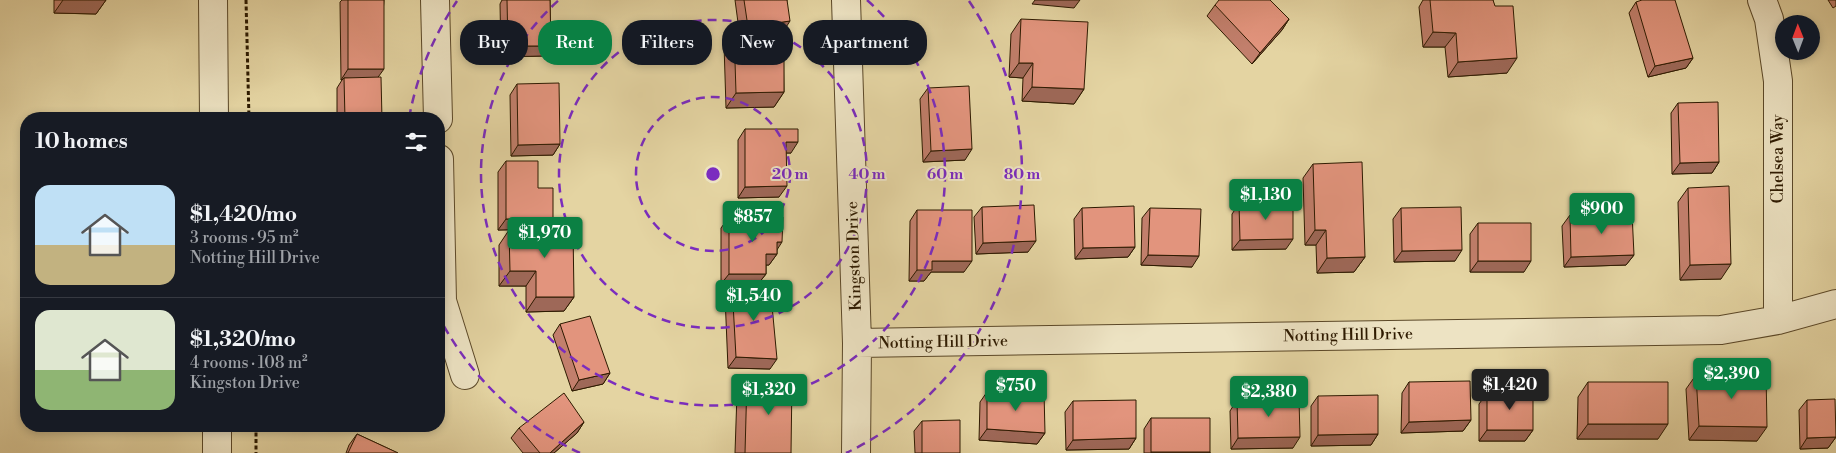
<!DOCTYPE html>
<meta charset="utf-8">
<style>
:root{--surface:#171b24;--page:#242831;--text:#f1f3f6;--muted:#9ea1a6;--line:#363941;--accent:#0b8043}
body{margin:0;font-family:"Libre Bodoni",serif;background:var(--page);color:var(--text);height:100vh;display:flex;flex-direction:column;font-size:19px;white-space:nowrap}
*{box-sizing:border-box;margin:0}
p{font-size:16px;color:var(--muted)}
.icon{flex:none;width:28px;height:28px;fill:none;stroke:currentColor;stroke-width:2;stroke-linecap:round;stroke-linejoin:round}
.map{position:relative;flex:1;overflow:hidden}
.side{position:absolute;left:20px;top:112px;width:425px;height:320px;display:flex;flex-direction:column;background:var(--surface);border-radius:20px;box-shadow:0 2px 8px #0003}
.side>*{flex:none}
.hud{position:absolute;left:460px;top:20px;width:475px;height:45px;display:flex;gap:10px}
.needle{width:32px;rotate:359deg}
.fabs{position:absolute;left:1775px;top:15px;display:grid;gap:10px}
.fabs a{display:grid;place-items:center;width:45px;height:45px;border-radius:50%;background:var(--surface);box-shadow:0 2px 8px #0003;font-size:25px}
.price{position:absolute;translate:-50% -42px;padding:0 11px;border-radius:5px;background:var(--accent);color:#fff;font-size:16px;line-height:32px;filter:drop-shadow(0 1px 2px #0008)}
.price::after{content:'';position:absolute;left:50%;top:30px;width:15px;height:11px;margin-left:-8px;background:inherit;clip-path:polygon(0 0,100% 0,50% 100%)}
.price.active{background:#222;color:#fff}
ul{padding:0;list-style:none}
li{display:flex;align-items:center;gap:15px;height:125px;padding:0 15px}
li+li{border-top:1px solid var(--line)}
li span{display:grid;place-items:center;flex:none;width:140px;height:100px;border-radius:15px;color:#555}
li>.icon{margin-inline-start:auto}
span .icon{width:60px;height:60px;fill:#fffc;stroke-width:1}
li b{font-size:21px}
h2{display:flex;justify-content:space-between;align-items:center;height:60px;padding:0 15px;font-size:21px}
.chip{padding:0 18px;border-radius:20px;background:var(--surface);box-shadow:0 2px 8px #0003;font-size:18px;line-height:45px}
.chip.active{background:var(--accent);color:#fff}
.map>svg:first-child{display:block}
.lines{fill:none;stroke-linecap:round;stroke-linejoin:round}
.minor-casing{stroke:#5b4828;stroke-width:30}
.path{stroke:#2d1a00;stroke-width:3;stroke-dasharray:4 2.5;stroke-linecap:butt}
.minor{stroke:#ede3c3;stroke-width:28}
.wall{fill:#c27f6c;stroke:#2d1a00}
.shaded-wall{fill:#9e6858;stroke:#2d1a00}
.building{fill:#e2947d;stroke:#2d1a00}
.ring{fill:none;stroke:#7b2cbf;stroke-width:2.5;stroke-dasharray:9 6}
.labels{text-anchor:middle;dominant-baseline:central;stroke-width:4;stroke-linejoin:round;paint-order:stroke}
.street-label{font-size:16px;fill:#2d1a00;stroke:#ede3c3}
.centre{fill:#7b2cbf;stroke:#ede3c3;stroke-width:2.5}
.ring-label{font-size:15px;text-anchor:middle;font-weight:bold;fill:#7b2cbf;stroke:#ede3c3;stroke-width:4;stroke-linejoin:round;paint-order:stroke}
</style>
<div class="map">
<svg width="1836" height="453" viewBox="0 0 1836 453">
<rect width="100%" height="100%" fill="#e4d4a2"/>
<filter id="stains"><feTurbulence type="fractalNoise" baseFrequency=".004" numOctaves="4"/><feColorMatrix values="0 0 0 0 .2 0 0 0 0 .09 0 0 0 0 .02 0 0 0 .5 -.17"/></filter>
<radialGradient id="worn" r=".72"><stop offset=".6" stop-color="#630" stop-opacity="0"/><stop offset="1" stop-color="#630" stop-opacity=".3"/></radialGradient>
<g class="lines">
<defs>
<path id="minor" d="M213,0L214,119
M435,0L438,119
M846,0L857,343L856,453
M1762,0L1769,19L1778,81V320
M439,159L442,301L465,375
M857,343L1721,330L1778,320L1836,304
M217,426V453"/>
</defs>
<use href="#minor" class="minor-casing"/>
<path class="path" d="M246,0L249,119
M256,426V453"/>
<use href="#minor" class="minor"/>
</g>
<path class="wall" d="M54,0H106L96,14L54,13Z
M342,0H384L378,77L382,119H337V88L342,80H341L340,2Z
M502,0H550L551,46L543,56L501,57L500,4Z
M735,0H787L783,31L784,92L774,107L726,108L724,44L734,30H739Z
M1423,0H1493L1507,73L1448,77L1445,47H1423L1419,7Z
M1828,0H1836V6L1833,8Z
M1636,2L1693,58L1686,68L1648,77L1629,13Z
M1215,5L1289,19L1282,30L1252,64L1207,16Z
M1021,19L1084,89L1074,104L1022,101L1023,78L1009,77L1011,34Z
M517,84L560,144L553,155L511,156L510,95Z
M928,88L965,160L923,162L920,99Z
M1678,103L1719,162L1712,173L1672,174L1671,113Z
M745,129L791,153H786L779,197L738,198V140Z
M506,161L538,188L553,219L545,229L498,230V172Z
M1313,164L1365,257L1354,272L1317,273L1316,245H1305L1303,178Z
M1688,188L1721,279L1680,280L1678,202Z
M1239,204L1286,249L1232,250V214Z
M982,207L1028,252L976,254L974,217Z
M1082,208L1135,247L1128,257L1075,259L1074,219Z
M1150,208L1192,267L1141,265L1142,218Z
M1401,208L1455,261L1394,262L1393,219Z
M917,210L964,272H931L924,281H909L910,221Z
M1570,215L1634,255L1626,265L1564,267L1562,226Z
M729,217L777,249V254L769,265H766V274L758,284H721V228Z
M1478,223L1524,272H1470V234Z
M509,230L574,297L564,311L526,312V286H499V245Z
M732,285L770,369L728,368L725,296Z
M560,324L610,373L603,384L572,391L553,335Z
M1696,375L1757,441L1689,440L1686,389Z
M747,379L791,453H735L737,393Z
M1409,382L1471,420L1463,431L1401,433L1402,393Z
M1588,382L1658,439H1577L1578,397Z
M987,392L1045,433L1037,444L979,440L980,402Z
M1487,393L1533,430L1525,441H1479V404Z
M1318,396L1378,434L1371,445L1311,446V406Z
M1237,400L1293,448L1231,449L1230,411Z
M1807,400L1836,437L1828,448L1800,449L1799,410Z
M1073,401L1136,438L1129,449L1066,450L1065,412Z
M1151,418L1210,452V453H1144V429Z
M922,421L960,453H915L914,431Z
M584,422L577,433L554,453H523L511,438L519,428Z
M357,434L398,453H346L349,445Z"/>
<path class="shaded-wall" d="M63,0H106L96,14L54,13Z
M1035,0H1080L1074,8L1032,4Z
M1289,19L1282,30L1252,64L1260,53Z
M790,21L783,32L741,37L748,27Z
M1433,32L1456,33L1445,47H1423Z
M508,46H551L543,56L501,57Z
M1517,58L1507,73L1448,77L1458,62Z
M1693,58L1686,68L1648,77L1655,66Z
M1019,63H1033L1023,78L1009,77Z
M348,69H384L376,80L344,78L342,80H341Z
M1032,87L1084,89L1074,104L1022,101Z
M784,92L774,107L726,108L736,93Z
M786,142H798L791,153H779Z
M560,144L553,155L511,156L518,145Z
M972,149L965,160L923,162L931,151Z
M1719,162L1712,173L1672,174L1680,163Z
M787,186L779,197L738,198L745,187Z
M506,219H553L545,229L498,230Z
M1315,230H1326L1316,245H1305Z
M1293,239L1286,249L1232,250L1240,240Z
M1036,241L1028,252L976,254L983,243Z
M777,242H782L775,253Z
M1135,247L1128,257L1075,259L1083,248Z
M1462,250L1455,261L1394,262L1402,251Z
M766,254H777L769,265H759Z
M1148,255L1199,256L1192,267L1141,265Z
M1634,255L1626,265L1564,267L1571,257Z
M1365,257L1354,272L1317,273L1327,258Z
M932,261H972L964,272H931L924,281H909L917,270Z
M1478,261H1531L1524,272H1470Z
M1731,264L1721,279L1680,280L1690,265Z
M510,271H536L526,286H499Z
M729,274H766L758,284H721Z
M536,297H574L564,311L526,312Z
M736,357L777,359L770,369L728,368Z
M610,373L603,384L572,391L579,380Z
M1471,420L1463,431L1401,433L1409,422Z
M584,422L577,433L554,453H550Z
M1588,424H1668L1658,439H1577Z
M1699,426L1767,427L1757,441L1689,440Z
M987,429L1045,433L1037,444L979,440Z
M1487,430H1533L1525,441H1479Z
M1378,434L1371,445L1311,446L1318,435Z
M1300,437L1293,448L1231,449L1238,438Z
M1836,437L1828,448L1800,449L1807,438Z
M1136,438L1129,449L1066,450L1073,440Z
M1151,452H1210V453H1151Z"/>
<path class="building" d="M348,0H384V69H348Z
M507,0H550L551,46H508Z
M744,0H787L790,21L748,27Z
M1219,0H1270L1289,19L1260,53L1215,5Z
M1430,0H1493L1495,6H1513L1517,58L1458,62L1456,33L1433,32Z
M1642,0H1675L1693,58L1655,66L1636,2Z
M1021,19L1088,22L1084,89L1032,87L1033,63H1019Z
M734,30L784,31V92L736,93Z
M381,77L382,119H345L344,78Z
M559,83L560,144L518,145L517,84Z
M969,86L972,149L931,151L928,88Z
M1718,102L1719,162L1680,163L1678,103Z
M745,129H798V142H786L787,186L745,187Z
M506,161H538V188H553V219H506Z
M1362,162L1365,257L1327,258L1326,230H1315L1313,164Z
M1729,186L1731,264L1690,265L1688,188Z
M1293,203V239L1240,240L1239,204Z
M1034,205L1036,241L983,243L982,207Z
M1134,206L1135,247L1083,248L1082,208Z
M1461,207L1462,250L1402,251L1401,208Z
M1150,208L1201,209L1199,256L1148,255Z
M917,210H972V261H932V270H917Z
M1632,213L1634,255L1571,257L1570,215Z
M729,217H783L782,242H777V254H766V274H729Z
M1478,223H1531V261H1478Z
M573,229L574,297H536V271H510L509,230Z
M770,284L777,359L736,357L732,285Z
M590,316L610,373L579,380L560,324Z
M1766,373L1767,427L1699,426L1696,375Z
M747,379L792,380L791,453H745Z
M1470,381L1471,420L1409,422V382Z
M1588,382H1668V424H1588Z
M987,392H1044L1045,433L987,429Z
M564,393L584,422L550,453H540L519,428Z
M1487,393H1533V430H1487Z
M1378,395V434L1318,435V396Z
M1299,399L1300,437L1238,438L1237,400Z
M1835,399L1836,437L1807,438V400Z
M1136,400V438L1073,440V401Z
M1151,418H1210V452H1151Z
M960,420V453H922V421Z
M357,434L398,453H348Z"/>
<g class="ring">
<circle cx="713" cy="174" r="77"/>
<circle cx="713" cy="174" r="154"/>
<path d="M867 0A232 232 0 1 1 559 0"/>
<path d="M580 453A309 309 0 0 1 439 317M409 118A309 309 0 0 1 457 1M969 1A309 309 0 0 1 846 453"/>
</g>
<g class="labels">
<g class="street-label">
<text transform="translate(1778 159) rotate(-90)">Chelsea Way</text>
<text transform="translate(854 256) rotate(-92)">Kingston Drive</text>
<text transform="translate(1348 335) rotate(-1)">Notting Hill Drive</text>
<text transform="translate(943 342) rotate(-1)">Notting Hill Drive</text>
</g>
</g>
<circle cx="713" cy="174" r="8" class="centre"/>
<g class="ring-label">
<text x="790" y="179">20 m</text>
<text x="867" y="179">40 m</text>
<text x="945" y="179">60 m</text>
<text x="1022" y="179">80 m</text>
</g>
<rect width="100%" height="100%" filter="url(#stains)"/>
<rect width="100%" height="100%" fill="url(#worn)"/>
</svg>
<div class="fabs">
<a><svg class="needle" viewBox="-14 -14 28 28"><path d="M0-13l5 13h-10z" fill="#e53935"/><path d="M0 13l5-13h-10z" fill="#9ea1a6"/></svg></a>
</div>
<b class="price" style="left:1266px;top:221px">$1,130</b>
<b class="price" style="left:1602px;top:235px">$900</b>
<b class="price" style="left:753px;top:243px">$857</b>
<b class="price" style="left:545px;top:259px">$1,970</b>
<b class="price" style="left:754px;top:322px">$1,540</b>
<b class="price" style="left:1732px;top:400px">$2,390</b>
<b class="price active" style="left:1510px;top:411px">$1,420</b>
<b class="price" style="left:1016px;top:412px">$750</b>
<b class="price" style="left:769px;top:416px">$1,320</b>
<b class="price" style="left:1269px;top:418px">$2,380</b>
<div class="hud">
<a class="chip">Buy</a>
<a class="chip active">Rent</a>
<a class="chip">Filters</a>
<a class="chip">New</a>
<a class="chip">Apartment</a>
</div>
<section class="side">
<h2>10 homes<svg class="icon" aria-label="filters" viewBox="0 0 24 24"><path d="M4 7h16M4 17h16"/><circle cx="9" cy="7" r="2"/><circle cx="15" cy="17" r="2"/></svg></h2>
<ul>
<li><span style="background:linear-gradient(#bfe0f5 60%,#c2b280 0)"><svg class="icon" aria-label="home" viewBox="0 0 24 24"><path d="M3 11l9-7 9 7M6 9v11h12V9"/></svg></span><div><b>$1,420/mo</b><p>3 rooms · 95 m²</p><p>Notting Hill Drive</p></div></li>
<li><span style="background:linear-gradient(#dfe7d0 60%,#8fb573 0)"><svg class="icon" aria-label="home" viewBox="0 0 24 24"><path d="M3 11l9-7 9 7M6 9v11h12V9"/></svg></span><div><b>$1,320/mo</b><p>4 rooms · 108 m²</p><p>Kingston Drive</p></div></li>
</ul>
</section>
</div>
